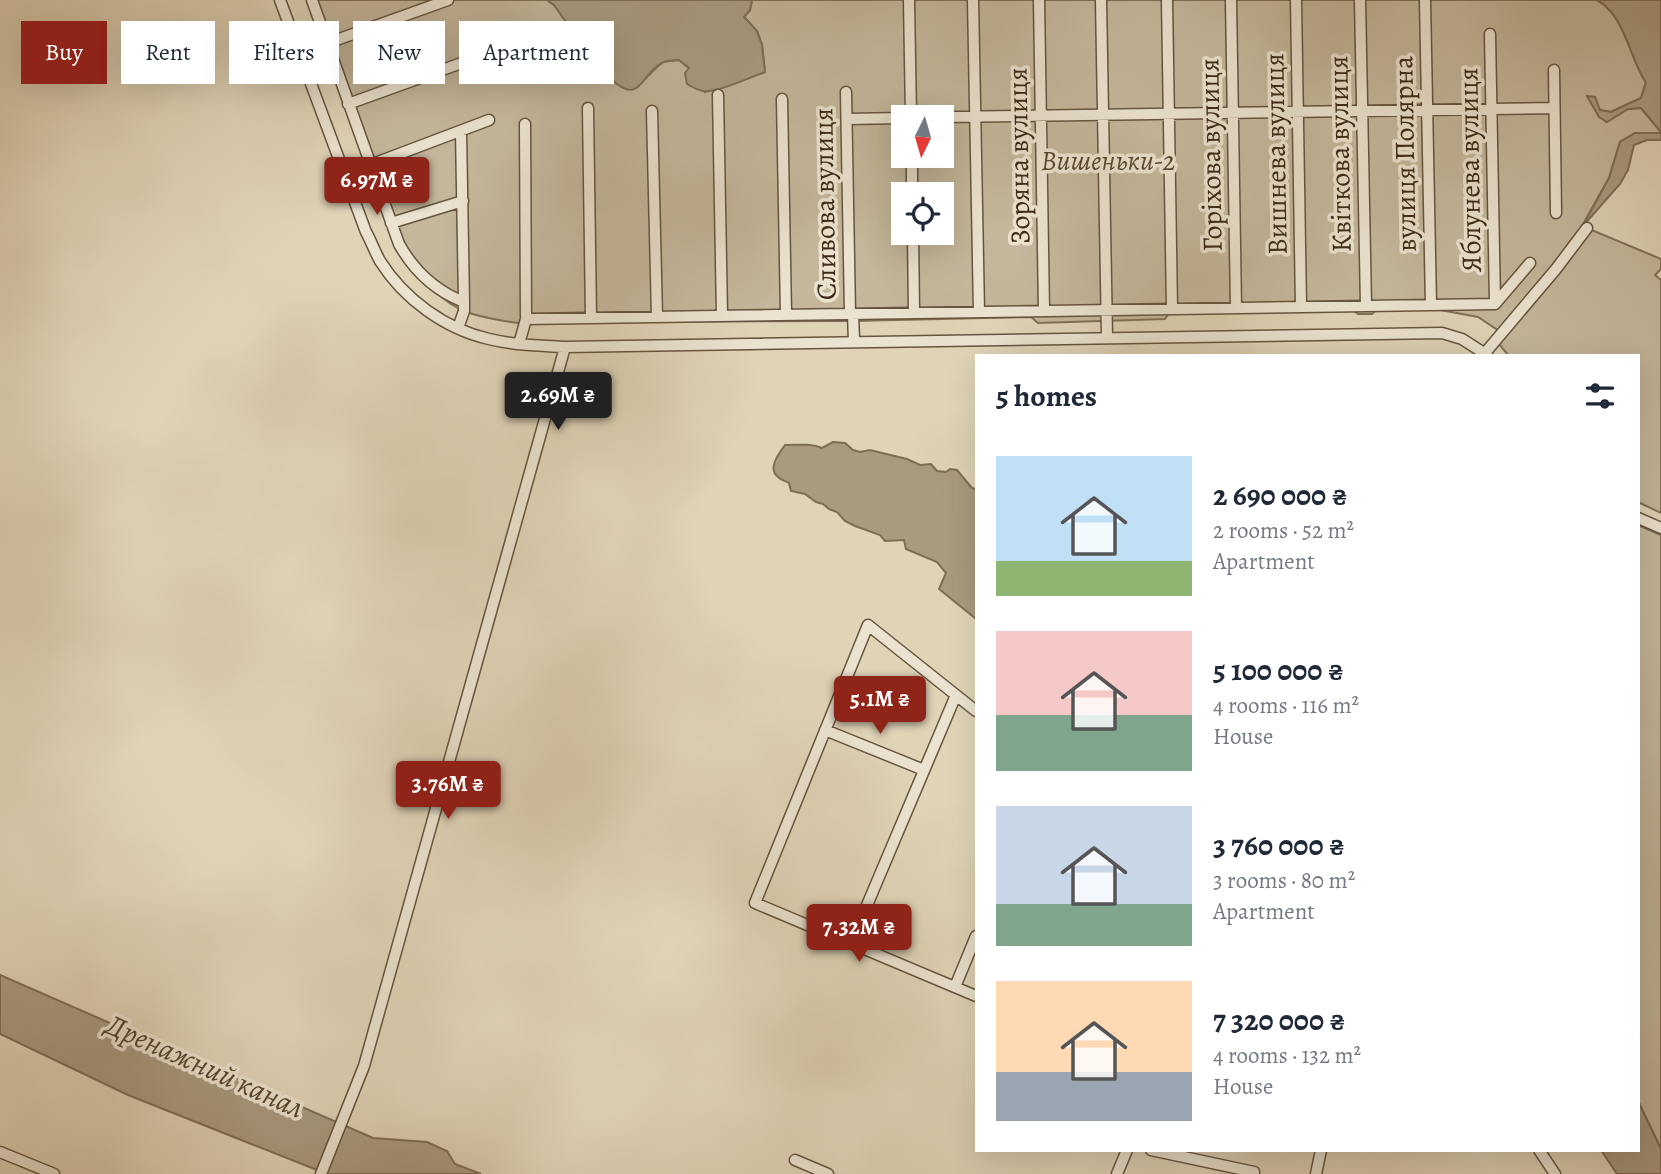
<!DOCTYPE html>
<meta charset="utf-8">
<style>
:root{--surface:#fff;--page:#f6f6f7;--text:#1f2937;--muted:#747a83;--accent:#8f2418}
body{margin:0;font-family:Alegreya,serif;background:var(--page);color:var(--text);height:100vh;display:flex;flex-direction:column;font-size:26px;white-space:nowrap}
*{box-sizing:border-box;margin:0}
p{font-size:23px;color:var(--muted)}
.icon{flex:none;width:38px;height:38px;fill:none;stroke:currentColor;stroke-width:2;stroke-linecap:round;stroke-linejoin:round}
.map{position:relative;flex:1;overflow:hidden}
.panel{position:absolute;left:975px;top:354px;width:665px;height:798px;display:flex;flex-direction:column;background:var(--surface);border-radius:0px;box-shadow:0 7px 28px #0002}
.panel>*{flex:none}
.banner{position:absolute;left:21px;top:21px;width:665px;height:63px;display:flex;gap:14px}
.needle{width:46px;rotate:185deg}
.controls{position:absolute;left:891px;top:105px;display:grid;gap:14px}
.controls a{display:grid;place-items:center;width:63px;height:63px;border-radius:0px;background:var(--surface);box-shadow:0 7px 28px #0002;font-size:35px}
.price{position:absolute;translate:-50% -60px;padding:0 16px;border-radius:7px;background:var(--accent);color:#fff;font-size:23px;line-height:46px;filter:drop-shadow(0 2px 4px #0008)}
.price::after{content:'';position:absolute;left:50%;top:42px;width:21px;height:16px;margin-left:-10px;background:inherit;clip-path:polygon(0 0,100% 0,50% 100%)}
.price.current{background:#222;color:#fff}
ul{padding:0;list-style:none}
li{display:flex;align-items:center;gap:21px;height:175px;padding:0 21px}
li span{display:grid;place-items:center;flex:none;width:196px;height:140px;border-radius:0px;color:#555}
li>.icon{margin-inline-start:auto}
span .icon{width:84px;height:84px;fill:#fffc;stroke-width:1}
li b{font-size:30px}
h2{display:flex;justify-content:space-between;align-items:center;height:84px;padding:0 21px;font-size:30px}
.tag{padding:0 24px;border-radius:0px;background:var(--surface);box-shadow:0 7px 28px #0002;font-size:24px;line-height:63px}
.tag.current{background:var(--accent);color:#fff}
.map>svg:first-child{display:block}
.green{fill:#c4b79b;stroke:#807158;stroke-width:2;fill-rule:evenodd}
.water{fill:#a99b80;stroke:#7e6e55;stroke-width:2}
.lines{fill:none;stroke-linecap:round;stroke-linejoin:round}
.minor-casing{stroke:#66553e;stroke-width:13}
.minor{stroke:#ebe3d0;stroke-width:10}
.labels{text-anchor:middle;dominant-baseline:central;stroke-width:7;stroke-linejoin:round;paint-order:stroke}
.street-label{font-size:28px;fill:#3d2b15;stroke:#ebe3d0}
.park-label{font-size:28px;font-style:italic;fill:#584730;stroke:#ebe3d0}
.water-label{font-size:30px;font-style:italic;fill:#584730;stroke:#ebe3d0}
</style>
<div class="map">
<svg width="1661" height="1174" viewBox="0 0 1661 1174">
<rect width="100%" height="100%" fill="#e0d4b7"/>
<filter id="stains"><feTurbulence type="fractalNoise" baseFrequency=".00286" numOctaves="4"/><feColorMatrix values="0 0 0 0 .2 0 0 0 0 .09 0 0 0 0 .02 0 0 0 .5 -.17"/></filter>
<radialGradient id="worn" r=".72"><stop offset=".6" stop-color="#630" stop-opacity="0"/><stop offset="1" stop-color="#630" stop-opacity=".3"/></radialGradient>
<path class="green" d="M308,0H547L554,5L611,63L612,80L636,88L662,62L679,60L690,69L705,92L723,87L765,72L762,45L757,31L744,17L750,10L752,0H1597C1625,15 1629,57 1646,82L1641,98L1611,112L1600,110L1587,96L1606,122L1628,109L1641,108L1661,132V133H1635L1620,142L1609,178L1582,226L1661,259V269L1655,275L1661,280V513L1638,502V355H1508L1494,338L1499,331L1478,317L1435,309L1376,310L1372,314H1358L1353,310L1169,313L1165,319L1038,323L1031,317L853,321L543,322C524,325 517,323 499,320C488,318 477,316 467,312C442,303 422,279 405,259ZM903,117H942V156H903ZM903,194H942V233H903Z
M1638,525L1661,535V1149L1638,1101Z"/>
<path class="water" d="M547,0H752L750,10L744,17L757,31L762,45L765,72C750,77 717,93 703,91C697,90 692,87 687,84L685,73L689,68L679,60C674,60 666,60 662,63C641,73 641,106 612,80L611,64L597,67L554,5Z
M1597,0H1661V132L1641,108L1628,109L1607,122L1599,117L1587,96L1595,97L1600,110L1611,112L1641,98L1646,83C1629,57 1625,15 1597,0Z
M1635,133H1661V140H1647L1634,145L1628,170L1620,184L1582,227L1609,178L1620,142Z
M833,442L845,443L853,450L860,452L870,450L907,459L920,465L931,464L937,471L946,472L950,469L957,470L972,488L976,489V619L939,589L946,573L937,562L906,549L904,540L885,541L880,535L855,526L845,521L837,512L829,509L823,504L816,502L805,494L791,491L789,483C785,481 781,480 778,477C767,469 779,453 785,445C798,445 809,443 822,448Z
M0,975L373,1138L427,1142L447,1151L455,1164L481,1174H327L128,1095L0,1034Z
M1638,1101L1661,1149V1174H1617L1601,1150H1638Z"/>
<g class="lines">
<defs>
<path id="minor" d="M280,0L366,232C371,241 375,252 380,261C404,299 445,329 489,339C514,345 540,346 565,347L1442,333L1462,339L1487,355
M312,0L399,244C414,271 436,291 464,302
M909,0L911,117
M973,0L979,312
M1039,0L1044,311
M1101,0L1107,337
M1167,0L1172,309
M1231,0L1236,308
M1296,0L1301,307
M1360,0L1366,306
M1425,1L1431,305
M1490,34L1495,304
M300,53L448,0
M1554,70L1556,213
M846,92L850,314
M718,95L722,316
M782,99L786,315
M348,104L467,61
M588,108L591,318
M652,111L657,317
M942,117L1554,108
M847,119L903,118
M912,156V194
M370,165L489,120
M391,223L463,201
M913,233L914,313
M1495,304L1530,263
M853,314L854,341
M526,319L1495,304
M458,328L464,311V302L461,131
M519,344L526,319L525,124
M1485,353L1556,269L1587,228
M1638,518L1661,528
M976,711L868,625L755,903L976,996
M825,730L924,770
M851,943L956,695
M955,987L976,936
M1151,1150L1254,1172V1174
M1539,1150L1555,1174
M0,1152L54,1174
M795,1160L828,1174
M321,1174L364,1066L565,347
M1117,1174L1127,1150
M1316,1174L1321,1150"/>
</defs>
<use href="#minor" class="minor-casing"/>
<use href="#minor" class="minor"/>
</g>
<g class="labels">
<g class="street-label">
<text transform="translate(1276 154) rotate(-91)">Вишнева вулиця</text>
<text transform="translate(1340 154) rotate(-91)">Квіткова вулиця</text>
<text transform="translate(1405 154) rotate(-91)">вулиця Полярна</text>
<text transform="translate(1211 155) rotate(-91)">Горіхова вулиця</text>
<text transform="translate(1019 156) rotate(-91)">Зоряна вулиця</text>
<text transform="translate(1470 170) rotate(-91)">Яблунева вулиця</text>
<text transform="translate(825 204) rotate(-91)">Сливова вулиця</text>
</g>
<g class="park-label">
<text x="1108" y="161">Вишеньки-2</text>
</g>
<g class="water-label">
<text transform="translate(205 1066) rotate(24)">Дренажний канал</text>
</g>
</g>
<rect width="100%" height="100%" filter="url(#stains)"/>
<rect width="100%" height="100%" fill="url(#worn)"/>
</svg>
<div class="controls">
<a><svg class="needle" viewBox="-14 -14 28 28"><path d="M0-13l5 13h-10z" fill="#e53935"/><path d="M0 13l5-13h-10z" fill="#747a83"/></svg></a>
<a><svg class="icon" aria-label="locate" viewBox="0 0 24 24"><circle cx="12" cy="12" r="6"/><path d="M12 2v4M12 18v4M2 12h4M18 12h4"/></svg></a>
</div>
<b class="price" style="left:377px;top:217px">6.97M ₴</b>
<b class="price current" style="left:558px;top:432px">2.69M ₴</b>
<b class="price" style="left:880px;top:736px">5.1M ₴</b>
<b class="price" style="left:448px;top:821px">3.76M ₴</b>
<b class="price" style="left:859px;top:964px">7.32M ₴</b>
<div class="banner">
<a class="tag current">Buy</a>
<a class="tag">Rent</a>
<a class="tag">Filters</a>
<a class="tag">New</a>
<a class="tag">Apartment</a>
</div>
<section class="panel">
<h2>5 homes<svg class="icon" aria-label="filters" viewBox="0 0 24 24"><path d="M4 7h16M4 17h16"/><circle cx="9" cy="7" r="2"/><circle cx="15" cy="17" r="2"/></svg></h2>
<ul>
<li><span style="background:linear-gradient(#bfe0f5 75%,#8fb573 0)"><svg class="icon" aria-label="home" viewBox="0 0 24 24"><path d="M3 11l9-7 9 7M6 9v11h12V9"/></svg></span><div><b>2 690 000 ₴</b><p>2 rooms · 52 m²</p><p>Apartment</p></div></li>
<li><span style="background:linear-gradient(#f6c9c9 60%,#7fa58c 0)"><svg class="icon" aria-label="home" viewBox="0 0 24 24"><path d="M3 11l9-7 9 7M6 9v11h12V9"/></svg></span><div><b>5 100 000 ₴</b><p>4 rooms · 116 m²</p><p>House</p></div></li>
<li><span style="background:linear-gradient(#c9d6e8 70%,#7fa58c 0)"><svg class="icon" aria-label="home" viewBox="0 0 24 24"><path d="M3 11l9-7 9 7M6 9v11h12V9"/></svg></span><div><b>3 760 000 ₴</b><p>3 rooms · 80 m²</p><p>Apartment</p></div></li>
<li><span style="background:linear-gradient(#ffd9b3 65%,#9aa5b1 0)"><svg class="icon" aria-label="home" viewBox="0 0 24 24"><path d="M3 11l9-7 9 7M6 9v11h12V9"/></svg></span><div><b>7 320 000 ₴</b><p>4 rooms · 132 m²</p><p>House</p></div></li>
</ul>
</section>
</div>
